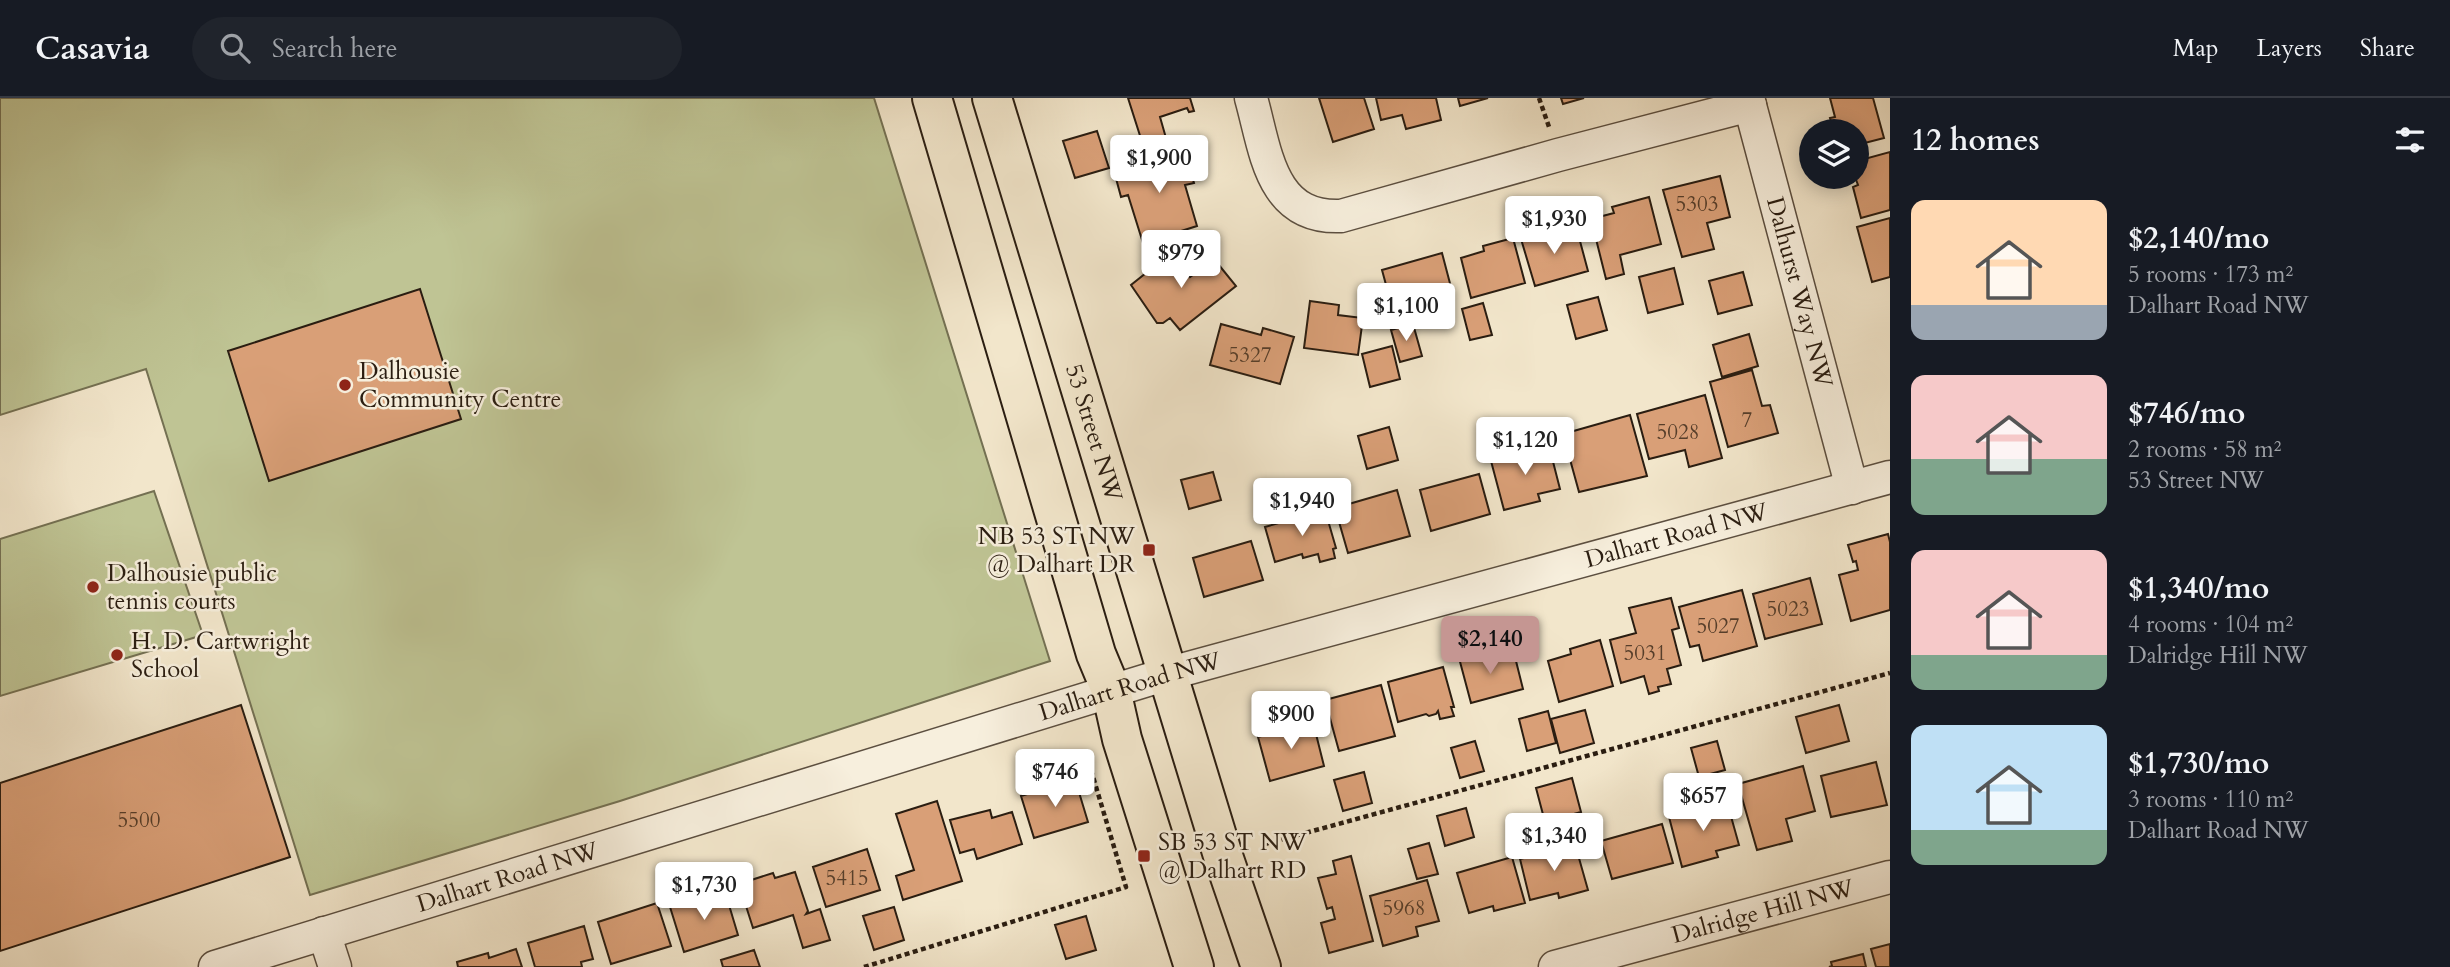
<!DOCTYPE html>
<meta charset="utf-8">
<style>
:root{--surface:#171b24;--page:#20242c;--text:#f1f3f6;--muted:#9ea1a6;--line:#363941;--accent:#c59692}
body{margin:0;font-family:Cardo,serif;background:var(--page);color:var(--text);height:100vh;display:flex;flex-direction:column;font-size:26px;white-space:nowrap}
*{box-sizing:border-box;margin:0}
p{font-size:23px;color:var(--muted)}
.icon{flex:none;width:38px;height:38px;fill:none;stroke:currentColor;stroke-width:2;stroke-linecap:round;stroke-linejoin:round}
.map{position:relative;flex:1;overflow:hidden}
.side{display:flex;flex-direction:column;background:var(--surface);width:560px}
.side>*{flex:none}
.fabs{position:absolute;left:1799px;top:21px;display:grid;gap:14px}
.fabs a{display:grid;place-items:center;width:70px;height:70px;border-radius:50%;background:var(--surface);box-shadow:0 4px 18px #0003;font-size:35px}
.price{position:absolute;translate:-50% -60px;padding:0 16px;border-radius:7px;background:#fff;color:#222;font-size:23px;line-height:46px;filter:drop-shadow(0 2px 4px #0008)}
.price::after{content:'';position:absolute;left:50%;top:42px;width:21px;height:16px;margin-left:-10px;background:inherit;clip-path:polygon(0 0,100% 0,50% 100%)}
.price.selected{background:var(--accent);color:#111}
ul{padding:0;list-style:none}
li{display:flex;align-items:center;gap:21px;height:175px;padding:0 21px}
li span{display:grid;place-items:center;flex:none;width:196px;height:140px;border-radius:14px;color:#555}
li>.icon{margin-inline-start:auto}
span .icon{width:84px;height:84px;fill:#fffc;stroke-width:1}
li b{font-size:30px}
h2{display:flex;justify-content:space-between;align-items:center;height:84px;padding:0 21px;font-size:30px}
header{display:flex;align-items:center;gap:42px;box-sizing:border-box;height:98px;padding:0 35px;background:var(--surface);border-bottom:2px solid var(--line)}
header strong{font-size:33px}
nav{display:flex;gap:38px;margin-inline-start:auto;font-size:24px}
.search{width:490px;height:63px;background:var(--page);display:flex;align-items:center;gap:18px;box-sizing:border-box;padding:0 24px;border-radius:38px;color:var(--muted);font-size:26px}
main{display:flex;flex:1;min-height:0}
.map>svg:first-child{display:block}
.green{fill:#bfc494;stroke:#747052;stroke-width:2}
.building{fill:#d99f77;stroke:#2a1d11;stroke-width:2}
.lines{fill:none;stroke-linecap:round;stroke-linejoin:round}
.minor-casing{stroke:#5c4f40;stroke-width:35}
.major-casing{stroke:#2a1d11;stroke-width:42}
.path{stroke:#2a1d11;stroke-width:4.5;stroke-dasharray:5 3.5;stroke-linecap:butt}
.minor{stroke:#f7efdd;stroke-width:32}
.major{stroke:#f2e6cb;stroke-width:38}
.poi-dot{fill:#8f2418;stroke:#f7efdd;stroke-width:2.5}
.labels{text-anchor:middle;dominant-baseline:central;stroke-width:5;stroke-linejoin:round;paint-order:stroke}
.number-label{font-size:21px;fill:#563e2a}
.street-label{font-size:24px;fill:#2a1d11;stroke:#f7efdd}
.poi-label{font-size:24px;fill:#2a1d11;stroke:#f7efdd;text-anchor:start}
</style>
<header>
<strong>Casavia</strong>
<div class="search"><svg class="icon" aria-label="search" viewBox="0 0 24 24"><circle cx="10" cy="10" r="6"/><path d="M15 15l6 6"/></svg>Search here</div>
<nav><a>Map</a><a>Layers</a><a>Share</a></nav>
</header>
<main>
<div class="map">
<svg width="1890" height="869" viewBox="0 0 1890 869">
<rect width="100%" height="100%" fill="#f2e6cb"/>
<filter id="stains"><feTurbulence type="fractalNoise" baseFrequency=".00286" numOctaves="4"/><feColorMatrix values="0 0 0 0 .2 0 0 0 0 .09 0 0 0 0 .02 0 0 0 .5 -.17"/></filter>
<radialGradient id="worn" r=".72"><stop offset=".6" stop-color="#630" stop-opacity="0"/><stop offset="1" stop-color="#630" stop-opacity=".3"/></radialGradient>
<path class="green" d="M0,0H874L1050,563L620,703L310,797L146,271L0,317Z
M154,393L203,537L0,598V441Z"/>
<path class="building" d="M1128,0H1190L1194,13L1189,14L1187,10L1160,19L1166,40L1143,47Z
M1319,0H1364L1374,31L1333,44Z
M1376,0H1436L1441,22L1406,31L1402,17L1381,22Z
M1458,0H1488L1460,8Z
M1561,0H1584L1563,6Z
M1830,0H1873L1884,40L1857,47V33H1834L1830,20L1835,19Z
M1097,33L1109,70L1075,80L1063,43Z
M1184,51L1194,85L1185,87L1197,128L1143,145L1128,97L1121,99L1114,73Z
M1890,54V112L1861,120L1853,89L1858,87L1855,79L1857,63Z
M1720,78L1730,119L1707,125L1714,151L1682,159L1663,92Z
M1649,99L1661,146L1620,157L1624,176L1606,181L1591,121L1614,115L1612,109Z
M1890,120V179L1872,184L1857,129Z
M1552,132L1554,139L1577,132L1588,173L1535,188L1521,141Z
M1513,140L1525,185L1471,200L1461,160L1484,153L1483,148Z
M1171,155L1174,158L1175,157L1189,175L1188,176L1190,179L1214,161L1236,188L1180,232L1170,220L1163,225H1157L1131,187Z
M1442,155L1452,193L1392,209L1382,172Z
M1674,170L1683,206L1648,215L1639,179Z
M1743,174L1752,207L1718,216L1709,183Z
M420,191L461,321L269,383L228,253Z
M1598,199L1607,232L1576,241L1567,207Z
M1310,203L1339,207L1338,217L1363,220L1358,257L1304,250Z
M1483,205L1492,237L1470,242L1462,211Z
M1221,226L1261,237L1263,230L1294,239L1280,286L1210,267Z
M1413,226L1422,258L1400,264L1391,232Z
M1749,236L1758,268L1722,279L1713,247Z
M1392,248L1400,281L1370,289L1362,256Z
M1752,272L1762,308L1770,307L1778,335L1728,349L1710,284Z
M1705,297L1722,360L1689,369L1685,352L1649,361L1637,316Z
M1630,317L1647,378L1579,394L1563,336Z
M1389,329L1398,362L1367,371L1358,338Z
M1549,348L1560,391L1538,396L1540,403L1504,412L1491,363Z
M1213,374L1221,402L1189,411L1181,382Z
M1479,376L1490,416L1431,433L1420,392Z
M1397,392L1410,438L1348,455L1335,410Z
M1325,412L1336,450L1333,451L1335,460L1320,464L1318,456L1303,460L1302,456L1275,464L1265,429Z
M1888,436L1890,444V512L1851,523L1839,477L1858,472L1856,463L1853,464L1848,447Z
M1251,443L1263,482L1204,499L1193,460Z
M1810,480L1822,526L1765,541L1753,496Z
M1742,492L1757,548L1703,563L1699,547L1690,549L1679,509Z
M1671,500L1679,530L1672,532L1681,567L1667,571L1671,586L1658,589L1659,593L1649,596L1644,578L1621,585L1610,542L1636,535L1629,510Z
M1600,542L1613,588L1559,604L1548,563L1571,556L1570,551Z
M1487,552L1490,562L1514,555L1523,591L1471,605L1459,560Z
M1443,569L1454,609H1451L1454,618L1440,621L1438,613L1436,616L1429,618L1426,616L1398,624L1388,584Z
M1381,587L1395,638L1339,653L1325,602Z
M241,607L290,759L0,853V685Z
M1839,607L1849,643L1806,655L1796,619Z
M1585,612L1594,645L1560,655L1551,621Z
M1548,613L1556,645L1527,653L1519,621Z
M1313,624L1324,668L1270,683L1258,639Z
M1475,643L1484,673L1460,680L1451,650Z
M1717,643L1725,672L1699,679L1691,650Z
M1876,664L1887,707L1831,719L1821,678Z
M1803,668L1815,713L1786,721L1792,743L1757,752L1738,686Z
M1364,674L1372,705L1343,713L1334,682Z
M1572,680L1581,714L1545,724L1536,690Z
M1075,681L1088,724L1034,740L1021,698Z
M937,703L962,783L903,802L896,778L914,772L896,716Z
M1727,704L1739,747L1716,753L1718,759L1682,769L1669,719Z
M1466,710L1474,739L1445,748L1437,718Z
M990,712L992,720L1012,714L1022,746L977,761L974,751L960,755L950,722Z
M1662,726L1673,765L1612,781L1601,743Z
M1429,745L1438,776L1417,781L1408,751Z
M1575,746L1588,792L1559,800L1558,795L1530,802L1520,761Z
M867,751L880,792L826,809L813,769Z
M1351,758L1373,843L1329,855L1321,825L1335,821L1332,809L1327,811L1318,780L1336,776L1333,763Z
M1512,759L1525,805L1494,813L1493,808L1469,815L1457,775Z
M795,774L808,813L806,816L820,811L830,842L803,850L793,817L753,830L739,786L773,775L775,780Z
M1427,782L1439,823L1416,829L1418,838L1383,848L1370,798Z
M726,797L738,837L684,854L670,809L701,799L702,804Z
M657,805L671,848L611,866L598,824Z
M894,809L904,842L874,852L863,818Z
M1086,818L1096,852L1066,861L1055,827Z
M584,828L593,861L581,864L582,869H535L528,845Z
M1890,846V869H1876L1871,851Z
M516,851L522,869H458L457,864L488,855L489,860Z
M754,852L760,869H723L721,862Z
M1863,856L1866,869H1829L1832,868L1831,864Z"/>
<g class="lines">
<defs>
<g id="minor">
<path d="M1251,0C1266,53 1270,121 1341,118L1558,57L1750,7"/>
<path id="s1" d="M1748,0L1852,390"/>
<path d="M324,835L335,869"/>
<path id="s2" d="M215,869L1167,576L1890,379"/>
<path id="s3" d="M1555,869L1890,779"/>
</g>
<g id="major">
<path d="M932,0L1096,556L1111,592L1122,641L1194,869"/>
<path id="s4" d="M992,0L1224,761L1261,869"/>
</g>
</defs>
<use href="#minor" class="minor-casing"/>
<use href="#major" class="major-casing"/>
<path class="path" d="M1539,0L1549,29
M1265,746L1890,575
M864,869L1126,789L1085,652"/>
<use href="#minor" class="minor"/>
<use href="#major" class="major"/>
</g>
<g class="poi-dot">
<circle cx="345" cy="287" r="7"/>
<rect x="1142" y="445" width="14" height="14" rx="3.5"/>
<circle cx="93" cy="489" r="7"/>
<circle cx="117" cy="557" r="7"/>
<rect x="1137" y="751" width="14" height="14" rx="3.5"/>
</g>
<g class="labels">
<g class="number-label">
<text x="1697" y="106">5303</text>
<text x="1250" y="257">5327</text>
<text x="1747" y="322">7</text>
<text x="1678" y="334">5028</text>
<text x="1788" y="511">5023</text>
<text x="1718" y="528">5027</text>
<text x="1645" y="555">5031</text>
<text x="139" y="722">5500</text>
<text x="847" y="780">5415</text>
<text x="1404" y="810">5968</text>
</g>
<g class="street-label">
<text stroke="none"><textPath href="#s1" startOffset="201">Dalhurst Way NW</textPath></text>
<text stroke="none"><textPath href="#s4" startOffset="350">53 Street NW</textPath></text>
<text stroke="none"><textPath href="#s2" startOffset="1524">Dalhart Road NW</textPath></text>
<text stroke="none"><textPath href="#s2" startOffset="957">Dalhart Road NW</textPath></text>
<text stroke="none"><textPath href="#s2" startOffset="306">Dalhart Road NW</textPath></text>
<text stroke="none"><textPath href="#s3" startOffset="215">Dalridge Hill NW</textPath></text>
</g>
<g class="poi-label">
<text x="359" y="273">Dalhousie<tspan x="359" dy="28">Community Centre</tspan></text>
<text x="1135" y="438" text-anchor="end">NB 53 ST NW<tspan x="1135" dy="28">@ Dalhart DR</tspan></text>
<text x="107" y="475">Dalhousie public<tspan x="107" dy="28">tennis courts</tspan></text>
<text x="131" y="543">H. D. Cartwright<tspan x="131" dy="28">School</tspan></text>
<text x="1158" y="744">SB 53 ST NW<tspan x="1158" dy="28">@ Dalhart RD</tspan></text>
</g>
</g>
<rect width="100%" height="100%" filter="url(#stains)"/>
<rect width="100%" height="100%" fill="url(#worn)"/>
</svg>
<div class="fabs">
<a><svg class="icon" aria-label="layers" viewBox="0 0 24 24"><path d="M12 4l9 5-9 5-9-5zM3 14l9 5 9-5"/></svg></a>
</div>
<b class="price" style="left:1159px;top:97px">$1,900</b>
<b class="price" style="left:1554px;top:158px">$1,930</b>
<b class="price" style="left:1181px;top:192px">$979</b>
<b class="price" style="left:1406px;top:245px">$1,100</b>
<b class="price" style="left:1525px;top:379px">$1,120</b>
<b class="price" style="left:1302px;top:440px">$1,940</b>
<b class="price selected" style="left:1490px;top:578px">$2,140</b>
<b class="price" style="left:1291px;top:653px">$900</b>
<b class="price" style="left:1055px;top:711px">$746</b>
<b class="price" style="left:1703px;top:735px">$657</b>
<b class="price" style="left:1554px;top:775px">$1,340</b>
<b class="price" style="left:704px;top:824px">$1,730</b>
</div>
<section class="side">
<h2>12 homes<svg class="icon" aria-label="filters" viewBox="0 0 24 24"><path d="M4 7h16M4 17h16"/><circle cx="9" cy="7" r="2"/><circle cx="15" cy="17" r="2"/></svg></h2>
<ul>
<li><span style="background:linear-gradient(#ffd9b3 75%,#9aa5b1 0)"><svg class="icon" aria-label="home" viewBox="0 0 24 24"><path d="M3 11l9-7 9 7M6 9v11h12V9"/></svg></span><div><b>$2,140/mo</b><p>5 rooms · 173 m²</p><p>Dalhart Road NW</p></div></li>
<li><span style="background:linear-gradient(#f6c9c9 60%,#7fa58c 0)"><svg class="icon" aria-label="home" viewBox="0 0 24 24"><path d="M3 11l9-7 9 7M6 9v11h12V9"/></svg></span><div><b>$746/mo</b><p>2 rooms · 58 m²</p><p>53 Street NW</p></div></li>
<li><span style="background:linear-gradient(#f6c9c9 75%,#7fa58c 0)"><svg class="icon" aria-label="home" viewBox="0 0 24 24"><path d="M3 11l9-7 9 7M6 9v11h12V9"/></svg></span><div><b>$1,340/mo</b><p>4 rooms · 104 m²</p><p>Dalridge Hill NW</p></div></li>
<li><span style="background:linear-gradient(#bfe0f5 75%,#7fa58c 0)"><svg class="icon" aria-label="home" viewBox="0 0 24 24"><path d="M3 11l9-7 9 7M6 9v11h12V9"/></svg></span><div><b>$1,730/mo</b><p>3 rooms · 110 m²</p><p>Dalhart Road NW</p></div></li>
</ul>
</section>
</main>
